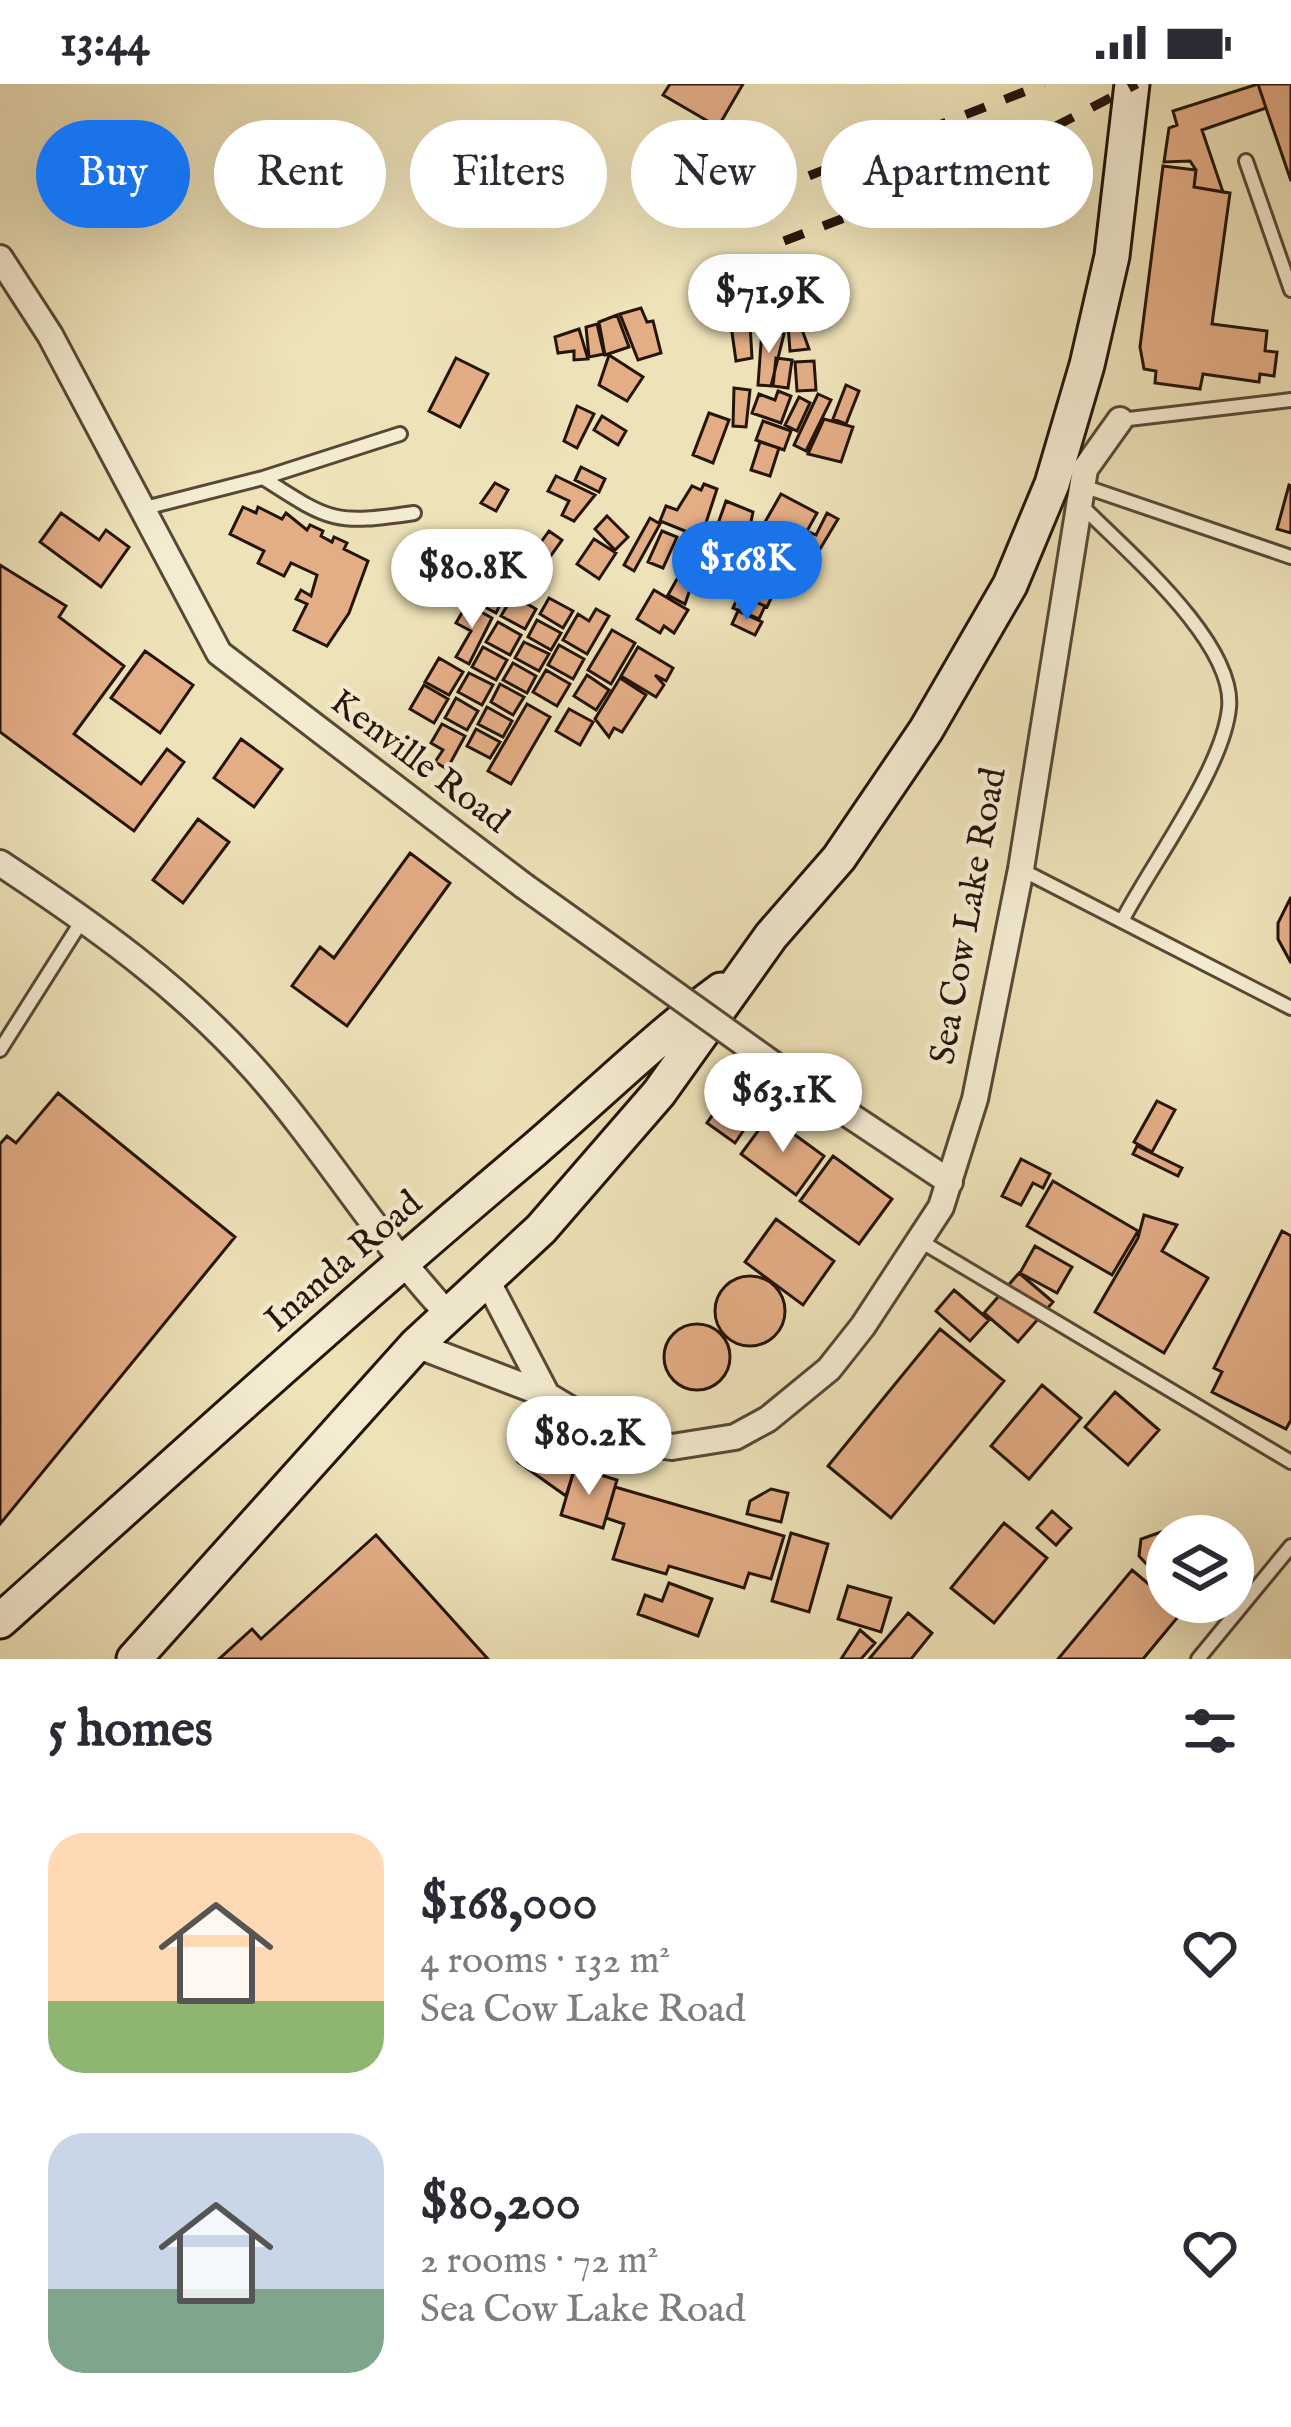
<!DOCTYPE html>
<meta charset="utf-8">
<style>
:root{--surface:#fff;--page:#f7f7f7;--text:#2b2b33;--muted:#7c7c81;--accent:#1a73e8}
body{margin:0;font-family:"IM FELL English",serif;background:var(--page);color:var(--text);height:100vh;display:flex;flex-direction:column;font-size:45px;white-space:nowrap}
*{box-sizing:border-box;margin:0}
p{font-size:39px;color:var(--muted)}
.icon{flex:none;width:66px;height:66px;fill:none;stroke:currentColor;stroke-width:2;stroke-linecap:round;stroke-linejoin:round}
.map{position:relative;height:1575px;overflow:hidden}
.panel{display:flex;flex-direction:column;background:var(--surface);flex:1}
.panel>*{flex:none}
.hud{position:absolute;left:36px;top:36px;width:1221px;height:108px;display:flex;gap:24px}
.fabs{position:absolute;left:1146px;top:1431px;display:grid;gap:24px}
.fabs a{display:grid;place-items:center;width:108px;height:108px;border-radius:50%;background:var(--surface);box-shadow:0 12px 48px #0002;font-size:60px}
.price{position:absolute;translate:-50% -102px;padding:0 27px;border-radius:42px;background:#fff;color:#222;font-size:39px;line-height:78px;filter:drop-shadow(0 3px 6px #0008)}
.price::after{content:'';position:absolute;left:50%;top:72px;width:36px;height:27px;margin-left:-18px;background:inherit;clip-path:polygon(0 0,100% 0,50% 100%)}
.price.selected{background:var(--accent);color:#fff}
ul{padding:0;list-style:none}
li{display:flex;align-items:center;gap:36px;height:300px;padding:0 48px}
li span{display:grid;place-items:center;flex:none;width:336px;height:240px;border-radius:36px;color:#555}
li>.icon{margin-inline-start:auto}
span .icon{width:144px;height:144px;fill:#fffc;stroke-width:1}
li b{font-size:51px}
h2{display:flex;justify-content:space-between;align-items:center;height:144px;padding:0 48px;font-size:51px}
.tag{padding:0 42px;border-radius:54px;background:var(--surface);box-shadow:0 12px 48px #0002;font-size:42px;line-height:108px}
.tag.selected{background:var(--accent);color:#fff}
.status{display:flex;justify-content:space-between;align-items:center;height:84px;padding:0 60px;background:var(--surface);direction:ltr}
.status svg{height:33px;fill:currentColor}
.map>svg:first-child{display:block}
.building{fill:#e3ad86;stroke:#251409;stroke-width:3}
.lines{fill:none;stroke-linecap:round;stroke-linejoin:round}
.lane-casing{stroke:#574835;stroke-width:18}
.street-casing{stroke:#574835;stroke-width:30}
.secondary-casing{stroke:#251409;stroke-width:39}
.lane{stroke:#f4ecd1;stroke-width:12}
.street{stroke:#f4ecd1;stroke-width:24}
.secondary{stroke:#f4ecd1;stroke-width:33}
.rail{stroke:#251409;stroke-width:9;stroke-dasharray:21 21;stroke-linecap:butt}
.street-bridge-casing{stroke:#574835;stroke-width:30;stroke-linecap:butt}
.street-bridge{stroke:#f4ecd1;stroke-width:24}
.labels{text-anchor:middle;dominant-baseline:central;stroke-width:9;stroke-linejoin:round;paint-order:stroke}
.street-label{font-size:36px;fill:#251409;stroke:#f4ecd1}
</style>
<div class="status"><b>13:44</b><svg viewBox="0 0 49 12"><path d="M0 12V9h3v3zM5 12V6h3v6zM10 12V3h3v9zM15 12V0h3v12zM26 1h20v11H26zM47 4h2v5h-2z"/></svg></div>
<div class="map">
<svg width="1291" height="1575" viewBox="0 0 1291 1575">
<rect width="100%" height="100%" fill="#eee2b8"/>
<filter id="stains"><feTurbulence type="fractalNoise" baseFrequency=".00167" numOctaves="4"/><feColorMatrix values="0 0 0 0 .2 0 0 0 0 .09 0 0 0 0 .02 0 0 0 .5 -.17"/></filter>
<radialGradient id="worn" r=".72"><stop offset=".6" stop-color="#630" stop-opacity="0"/><stop offset="1" stop-color="#630" stop-opacity=".3"/></radialGradient>
<path class="building" d="M670,0H743L718,43L663,11Z
M1258,0L1266,24L1202,46L1223,108L1194,103L1196,86L1190,77L1164,78L1169,44L1177,41L1173,27Z
M1258,0H1291V97L1266,24Z
M1163,82L1196,86L1194,103L1230,109L1212,240L1267,247L1265,267L1277,268L1274,292L1260,290L1259,298L1203,290L1200,305L1155,299L1156,287L1144,285L1140,263Z
M760,208L762,221L749,223L752,274L736,277L727,213Z
M641,224L647,238L653,237L661,269L638,276L620,230Z
M617,231L629,263L605,271L599,238Z
M597,240L604,270L589,273L586,243Z
M800,240L809,265L790,267L788,241Z
M579,245L588,275L574,276V267L558,269L555,253Z
M762,246L784,250L771,302L758,301Z
M609,271L643,293L627,317L599,301Z
M456,274L488,290L460,343L429,327Z
M776,274L792,276L788,304L773,302Z
M814,277L816,306L797,307L795,278Z
M846,301L859,307L846,340L833,335Z
M734,304L750,306L746,343L733,342Z
M778,307L791,312L781,339L752,329L759,310L775,316Z
M818,310L831,316L806,367L794,361Z
M799,313L810,319L797,347L785,341Z
M577,322L594,330L577,364L564,357Z
M709,329L729,336L713,379L693,371Z
M602,332L626,347L618,361L594,346Z
M824,335L853,343L841,378L808,370Z
M763,337L791,347L784,366L756,356Z
M760,358L779,364L770,392L751,386Z
M581,383L605,395L599,408L575,396Z
M556,392L595,411L574,437L562,431L569,417L548,407Z
M495,399L508,406L496,427L481,419Z
M704,400L717,405L699,460L683,454L685,447L660,437L666,422L677,426L692,402L701,406Z
M1289,401L1291,402V449L1277,445Z
M781,410L817,429L807,447L816,451L827,429L838,435L814,475L761,445Z
M726,417L753,428L743,476L709,465Z
M243,423L256,429L258,423L282,435L286,429L307,446L310,441L323,447L321,452L332,458L334,453L347,459L344,465L368,477L349,529L327,562L294,546L307,520L296,515L301,506L311,512L317,491L291,479L284,492L258,479L264,467L230,450Z
M61,429L99,456L106,446L129,463L101,503L40,458Z
M607,432L628,453L615,466L595,445Z
M650,434L660,440L634,487L624,481Z
M549,447L562,456L542,484L529,475Z
M662,447L677,453L663,484L648,478Z
M594,455L616,469L599,495L577,480Z
M720,471L736,475L727,503L712,499Z
M0,481L66,522L59,533L124,582L74,650L141,700L167,665L184,678L134,747L0,648Z
M681,488L694,494L685,520L668,511Z
M742,494L774,508L767,523L735,508Z
M482,496L506,509L496,529L472,516Z
M654,506L688,526L674,549L664,542L660,549L637,535Z
M739,511L765,522L759,535L733,524Z
M513,512L536,525L525,545L501,532Z
M549,514L573,527L563,544L540,530Z
M467,520L492,534L469,580L456,573L471,547L456,539Z
M596,525L609,532L587,570L563,556L578,530L589,537Z
M738,527L762,538L755,551L732,540Z
M537,536L561,549L551,566L528,553Z
M498,538L521,551L510,571L486,558Z
M612,546L635,559L611,600L588,586Z
M524,558L549,570L539,587L515,574Z
M559,561L584,575L573,595L548,581Z
M483,563L507,576L496,596L472,583Z
M638,563L673,584L666,597L655,591L664,601L656,613L621,592Z
M145,567L193,601L160,649L111,614Z
M439,574L463,588L449,611L425,598Z
M513,579L536,592L527,609L503,596Z
M546,586L570,600L557,622L533,608Z
M469,589L493,601L482,621L458,608Z
M587,591L609,606L596,626L574,612Z
M620,594L646,611L622,648L614,644L609,653L595,635Z
M500,600L524,613L513,631L491,618Z
M424,601L448,615L434,639L410,625Z
M456,614L478,627L467,646L445,634Z
M527,620L550,633L511,700L488,687Z
M487,623L512,637L503,653L478,640Z
M569,625L593,638L580,661L556,647Z
M442,640L465,652L447,685L435,678L443,666L431,659Z
M476,645L500,658L490,674L467,662Z
M241,655L282,685L254,723L214,694Z
M198,735L229,758L183,819L153,796Z
M410,769L450,799L347,942L292,902L320,863L334,874Z
M1291,813V879L1278,855V839Z
M730,1006L758,1025L735,1059L707,1039Z
M58,1009L235,1153L0,1440V1060L7,1052L16,1059Z
M1157,1017L1175,1026L1152,1068L1134,1058Z
M769,1032L824,1072L796,1111L741,1070Z
M1137,1062L1182,1084L1178,1092L1133,1070Z
M833,1072L892,1115L859,1160L800,1117Z
M1021,1075L1050,1090L1043,1104L1033,1099L1021,1121L1002,1112Z
M1053,1097L1138,1147L1112,1191L1027,1142Z
M1144,1131L1177,1141L1162,1167L1208,1194L1164,1269L1095,1228L1138,1154Z
M776,1135L834,1177L803,1221L745,1178Z
M1282,1147L1291,1152V1336L1286,1345L1212,1308L1222,1288L1214,1284Z
M1035,1162L1072,1183L1057,1209L1020,1189Z
M1019,1189L1053,1218L1018,1258L984,1229Z
M715 1227a35 35 0 1 1 70 0a35 35 0 1 1-70 0Z
M954,1206L989,1236L970,1257L936,1227Z
M664 1273a33 33 0 1 1 66 0a33 33 0 1 1-66 0Z
M940,1245L1004,1297L891,1434L828,1382Z
M1042,1301L1081,1334L1029,1395L991,1362Z
M1115,1308L1159,1346L1128,1381L1085,1343Z
M535,1354L575,1383L566,1412L518,1378Z
M575,1383L617,1396L603,1444L561,1431Z
M615,1403L784,1452L771,1495L749,1489L744,1504L669,1482L666,1490L613,1475L624,1440L606,1434Z
M771,1405L788,1409L781,1438L747,1430L750,1417Z
M1052,1427L1071,1444L1056,1461L1037,1444Z
M1004,1439L1047,1474L994,1539L951,1504Z
M1164,1447L1171,1452H1167V1483L1151,1485L1139,1472L1141,1455Z
M791,1449L828,1460L809,1528L772,1517Z
M376,1451L488,1575H219L252,1545L261,1555Z
M1132,1486L1182,1528L1143,1575H1058Z
M669,1499L712,1515L698,1552L638,1530L645,1511L662,1517Z
M848,1502L891,1514L881,1548L838,1535Z
M908,1529L932,1549L911,1575H869Z
M860,1546L875,1559L861,1575H841Z"/>
<g class="lines">
<defs>
<path id="lane" d="M1246,77L1291,206
M1120,336L1291,316
M263,394C330,437 334,441 414,429
M1083,402L1291,473
M1081,421C1124,465 1236,558 1229,624C1223,685 1152,779 1122,837
M141,425L263,394L400,350
M1022,786L1291,924
M0,966L83,835
M922,1158L1291,1378
M1198,1575L1291,1462"/>
<path id="street" d="M0,174L50,251L219,569L524,802
M0,779C94,841 180,902 255,986C324,1064 377,1154 448,1230
M777,983L950,1098
M488,1198L547,1311
M416,1261L547,1311L622,1356L672,1363L735,1353L768,1335L829,1285L863,1242L941,1123L975,1015L1021,785L1085,385L1120,336"/>
<path id="secondary" d="M0,1537C177,1378 352,1219 534,1066C597,1012 654,955 721,906
M134,1575L416,1261L541,1145L659,1009L771,852L839,774L926,646L1010,501L1052,400L1087,281L1112,172L1132,0"/>
</defs>
<use href="#lane" class="lane-casing"/>
<use href="#street" class="street-casing"/>
<use href="#secondary" class="secondary-casing"/>
<use href="#lane" class="lane"/>
<use href="#street" class="street"/>
<use href="#secondary" class="secondary"/>
<path class="rail" d="M770,107L1044,0
M784,157L977,83L1137,0"/>
<defs>
<path id="street-bridge" d="M524,802L777,983"/>
</defs>
<use href="#street-bridge" class="street-bridge-casing"/>
<use href="#street-bridge" class="street-bridge"/>
</g>
<g class="labels">
<g class="street-label">
<text transform="translate(419 678) rotate(37)">Kenville Road</text>
<text transform="translate(969 832) rotate(-80)">Sea Cow Lake Road</text>
<text transform="translate(344 1178) rotate(-41)">Inanda Road</text>
</g>
</g>
<rect width="100%" height="100%" filter="url(#stains)"/>
<rect width="100%" height="100%" fill="url(#worn)"/>
</svg>
<div class="fabs">
<a><svg class="icon" aria-label="layers" viewBox="0 0 24 24"><path d="M12 4l9 5-9 5-9-5zM3 14l9 5 9-5"/></svg></a>
</div>
<b class="price" style="left:769px;top:272px">$71.9K</b>
<b class="price selected" style="left:747px;top:539px">$168K</b>
<b class="price" style="left:472px;top:547px">$80.8K</b>
<b class="price" style="left:783px;top:1071px">$63.1K</b>
<b class="price" style="left:589px;top:1414px">$80.2K</b>
<div class="hud">
<a class="tag selected">Buy</a>
<a class="tag">Rent</a>
<a class="tag">Filters</a>
<a class="tag">New</a>
<a class="tag">Apartment</a>
</div>
</div>
<section class="panel">
<h2>5 homes<svg class="icon" aria-label="filters" viewBox="0 0 24 24"><path d="M4 7h16M4 17h16"/><circle cx="9" cy="7" r="2"/><circle cx="15" cy="17" r="2"/></svg></h2>
<ul>
<li><span style="background:linear-gradient(#ffd9b3 70%,#8fb573 0)"><svg class="icon" aria-label="home" viewBox="0 0 24 24"><path d="M3 11l9-7 9 7M6 9v11h12V9"/></svg></span><div><b>$168,000</b><p>4 rooms · 132 m²</p><p>Sea Cow Lake Road</p></div><svg class="icon" aria-label="heart" viewBox="0 0 24 24"><path d="M12 20l-8-8c-3-5 5-10 8-4 3-6 11-1 8 4z"/></svg></li>
<li><span style="background:linear-gradient(#c9d6e8 65%,#7fa58c 0)"><svg class="icon" aria-label="home" viewBox="0 0 24 24"><path d="M3 11l9-7 9 7M6 9v11h12V9"/></svg></span><div><b>$80,200</b><p>2 rooms · 72 m²</p><p>Sea Cow Lake Road</p></div><svg class="icon" aria-label="heart" viewBox="0 0 24 24"><path d="M12 20l-8-8c-3-5 5-10 8-4 3-6 11-1 8 4z"/></svg></li>
</ul>
</section>
